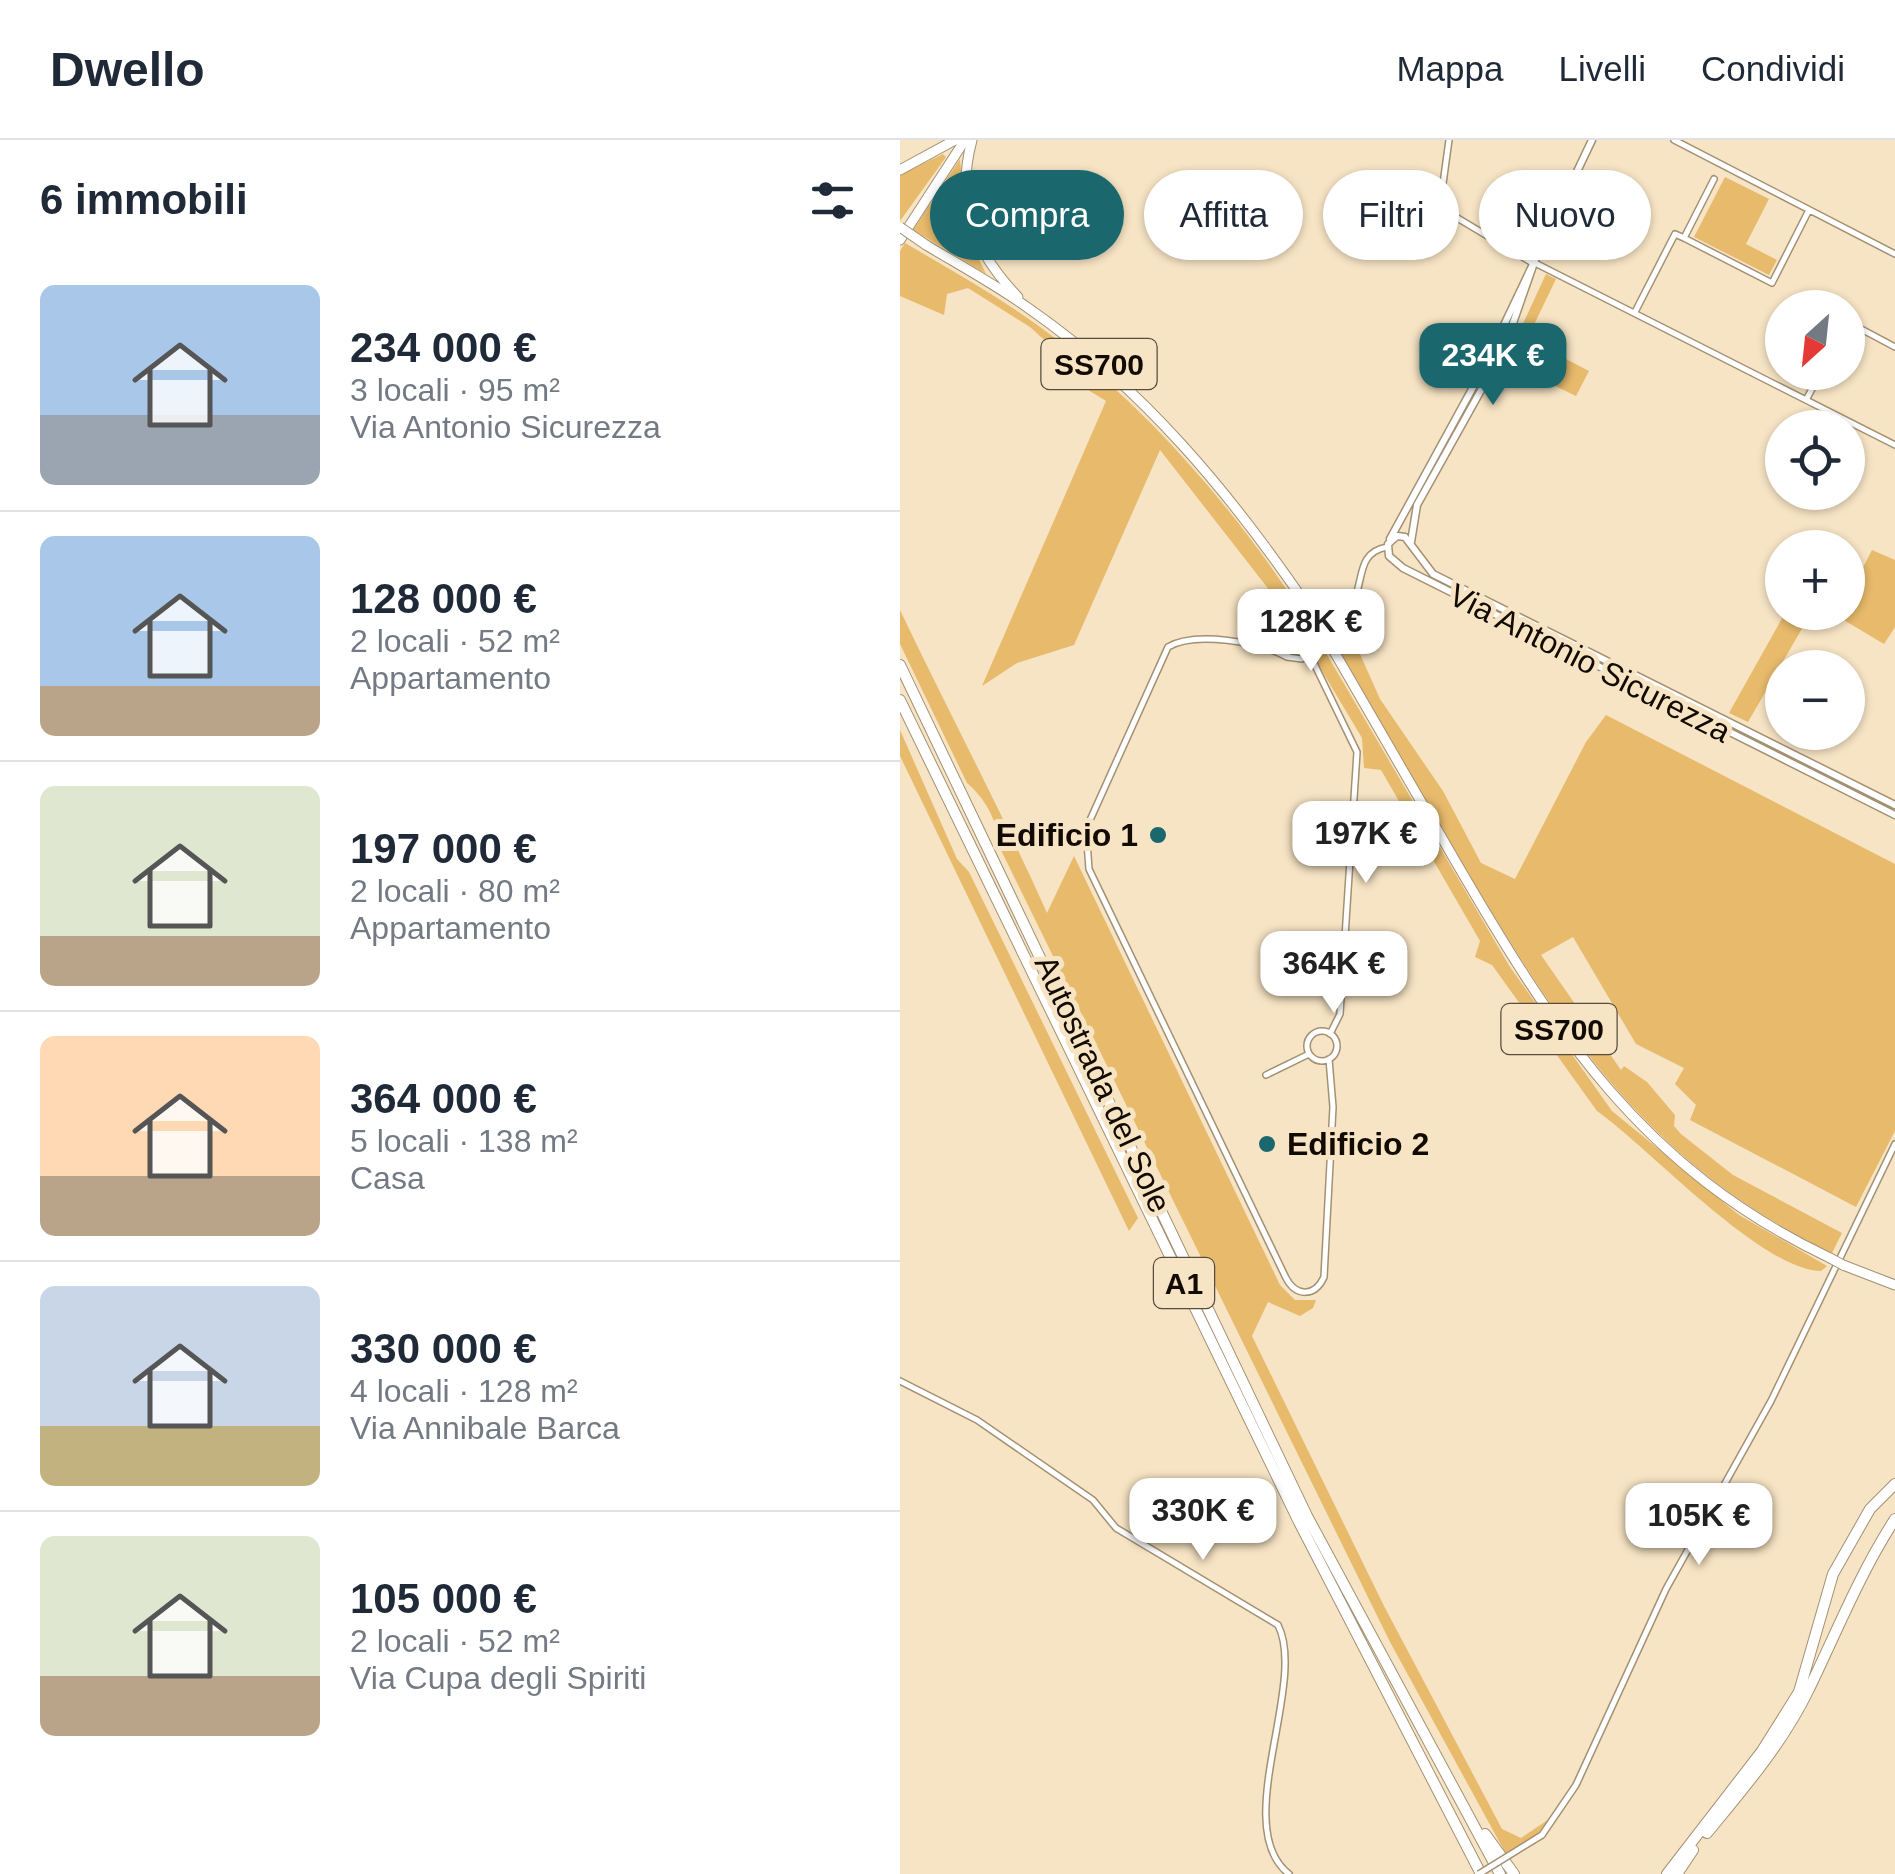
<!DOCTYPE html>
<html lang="it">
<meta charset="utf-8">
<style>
:root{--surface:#fff;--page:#f2f2f3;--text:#1f2937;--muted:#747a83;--line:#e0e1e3;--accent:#1a686d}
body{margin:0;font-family:Arial,sans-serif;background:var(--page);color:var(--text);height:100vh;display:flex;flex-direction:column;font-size:38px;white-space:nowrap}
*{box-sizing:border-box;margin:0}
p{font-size:32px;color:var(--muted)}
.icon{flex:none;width:55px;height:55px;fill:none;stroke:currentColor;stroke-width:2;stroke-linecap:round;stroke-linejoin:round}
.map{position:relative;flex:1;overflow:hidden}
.panel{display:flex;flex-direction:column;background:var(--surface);width:900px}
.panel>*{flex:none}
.hud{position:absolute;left:30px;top:30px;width:815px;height:90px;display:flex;gap:20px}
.needle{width:65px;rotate:207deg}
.fabs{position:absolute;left:865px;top:150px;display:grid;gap:20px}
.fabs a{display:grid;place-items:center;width:100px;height:100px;border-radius:50%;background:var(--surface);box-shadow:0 2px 8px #0004;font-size:50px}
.price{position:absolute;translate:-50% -85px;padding:0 22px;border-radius:20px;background:#fff;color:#222;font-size:32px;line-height:65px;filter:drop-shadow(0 2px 5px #0008)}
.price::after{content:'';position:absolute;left:50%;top:60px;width:30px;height:22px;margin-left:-15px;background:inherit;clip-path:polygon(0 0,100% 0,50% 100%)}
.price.selected{background:var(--accent);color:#fff}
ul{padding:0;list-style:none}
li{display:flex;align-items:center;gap:30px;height:250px;padding:0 40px}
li+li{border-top:2px solid var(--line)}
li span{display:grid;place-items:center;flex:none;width:280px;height:200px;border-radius:15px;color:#555}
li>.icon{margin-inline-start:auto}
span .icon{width:120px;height:120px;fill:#fffc;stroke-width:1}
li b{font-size:42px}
h2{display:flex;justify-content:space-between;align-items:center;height:120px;padding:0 40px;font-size:42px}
.tag{padding:0 35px;border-radius:45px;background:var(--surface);box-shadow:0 2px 8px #0004;font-size:35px;line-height:90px}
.tag.selected{background:var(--accent);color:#fff}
header{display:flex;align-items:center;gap:60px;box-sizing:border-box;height:140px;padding:0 50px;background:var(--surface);border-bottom:2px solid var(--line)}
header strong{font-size:48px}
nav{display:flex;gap:55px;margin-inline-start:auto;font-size:35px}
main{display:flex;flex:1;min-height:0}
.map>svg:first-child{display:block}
.green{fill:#e7ba6c}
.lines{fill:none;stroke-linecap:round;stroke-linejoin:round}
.minor-casing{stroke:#a39174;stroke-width:8}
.tertiary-casing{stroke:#a39174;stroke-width:9}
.trunk-casing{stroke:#a39174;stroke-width:11}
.motorway-casing{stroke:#a39174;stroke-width:12}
.minor{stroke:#fff;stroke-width:5}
.tertiary{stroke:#fff;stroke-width:6}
.trunk{stroke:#fff;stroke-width:9}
.motorway{stroke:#fff;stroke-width:10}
.minor-bridge-casing{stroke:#a39174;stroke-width:8;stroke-linecap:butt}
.trunk-bridge-casing{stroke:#a39174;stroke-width:11;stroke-linecap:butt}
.minor-bridge{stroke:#fff;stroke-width:5}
.trunk-bridge{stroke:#fff;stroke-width:9}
.poi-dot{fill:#1a686d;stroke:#f7e4c4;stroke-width:4}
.labels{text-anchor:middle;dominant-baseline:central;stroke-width:10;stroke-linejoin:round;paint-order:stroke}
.shield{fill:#f7e4c4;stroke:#574c3d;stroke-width:2.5}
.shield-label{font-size:30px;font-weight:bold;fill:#120b03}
.street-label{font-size:32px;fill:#120b03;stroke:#f7e4c4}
.poi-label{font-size:32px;font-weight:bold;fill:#120b03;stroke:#f7e4c4;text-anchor:end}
</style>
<header>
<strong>Dwello</strong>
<nav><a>Mappa</a><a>Livelli</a><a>Condividi</a></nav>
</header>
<main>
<section class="panel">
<h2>6 immobili<svg class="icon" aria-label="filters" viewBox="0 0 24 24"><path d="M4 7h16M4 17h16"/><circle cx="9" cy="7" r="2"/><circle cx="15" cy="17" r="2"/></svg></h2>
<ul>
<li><span style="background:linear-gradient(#a9c7e8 65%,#9aa5b1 0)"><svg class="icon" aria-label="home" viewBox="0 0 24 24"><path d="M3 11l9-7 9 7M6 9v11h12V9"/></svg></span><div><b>234 000 €</b><p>3 locali · 95 m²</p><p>Via Antonio Sicurezza</p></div></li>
<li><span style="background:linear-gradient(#a9c7e8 75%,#b9a48a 0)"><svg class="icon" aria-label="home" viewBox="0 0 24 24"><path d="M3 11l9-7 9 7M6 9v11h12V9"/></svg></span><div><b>128 000 €</b><p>2 locali · 52 m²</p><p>Appartamento</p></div></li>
<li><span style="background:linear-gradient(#dfe7d0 75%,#b9a48a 0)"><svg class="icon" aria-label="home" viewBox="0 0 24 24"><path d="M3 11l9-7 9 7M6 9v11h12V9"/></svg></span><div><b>197 000 €</b><p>2 locali · 80 m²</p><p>Appartamento</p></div></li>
<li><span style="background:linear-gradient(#ffd9b3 70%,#b9a48a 0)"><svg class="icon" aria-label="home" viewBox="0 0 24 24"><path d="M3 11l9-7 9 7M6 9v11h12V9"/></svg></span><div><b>364 000 €</b><p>5 locali · 138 m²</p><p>Casa</p></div></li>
<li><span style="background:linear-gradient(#c9d6e8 70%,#c2b280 0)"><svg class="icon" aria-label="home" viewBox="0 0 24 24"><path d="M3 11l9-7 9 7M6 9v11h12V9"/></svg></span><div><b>330 000 €</b><p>4 locali · 128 m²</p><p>Via Annibale Barca</p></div></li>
<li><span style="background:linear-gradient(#dfe7d0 70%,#b9a48a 0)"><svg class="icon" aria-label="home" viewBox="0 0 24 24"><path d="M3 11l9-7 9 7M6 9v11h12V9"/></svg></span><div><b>105 000 €</b><p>2 locali · 52 m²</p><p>Via Cupa degli Spiriti</p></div></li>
</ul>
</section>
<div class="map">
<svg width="995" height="1734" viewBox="0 0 995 1734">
<rect width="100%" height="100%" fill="#f7e4c4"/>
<path class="green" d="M43,14L46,17L0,81V35Z
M60,19L66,92L86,134L13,90Z
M825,37L869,59L846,104L877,120L869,135L794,97Z
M5,103C58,134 112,164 160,202C259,280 341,377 408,482L399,488L260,310L174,505L117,523L82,546L206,261L151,227L152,207L130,187L68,148L47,154L44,175L0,156V111Z
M646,134L656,139L616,222L607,218Z
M664,218L689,231L676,256L651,244Z
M972,410L995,420V487L984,504L937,476L948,472V456Z
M458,468L460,514L480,559L543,651L581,723L615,739L686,602L706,575L995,724V991L956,1067L790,980L796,965L775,944L784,928L736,904L673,797L641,815L721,930L724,926L747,942L775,975L774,986L781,994L833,1035L942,1093L932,1113C747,1024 660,889 560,719C515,643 471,566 427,490Z
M0,470C49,573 101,670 147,773L174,716L380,1145L395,1160H416L413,1168L400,1176L368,1162L352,1196L484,1466L602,1689L621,1698L649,1679L635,1697L606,1714L490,1502L98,704C99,682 84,657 67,643L0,504Z
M885,473H911L848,582L829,573Z
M416,496L610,827L712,971L839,1075L927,1126L921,1131C862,1131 745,1004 697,971L592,825L575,817L580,801L481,630L464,628L462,598L412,514Z
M0,590L57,719L69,732L238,1078L229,1091L0,616Z"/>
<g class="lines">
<defs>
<path id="minor" d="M549,0L541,58L544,70L631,122
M774,0L995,114
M784,98L872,143L909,70
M784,98L814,39
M637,124L995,305
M735,172L775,94L784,98
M948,182L995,207
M906,260L921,232
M393,499L452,464C465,442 455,413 487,407
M364,507L401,500L407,509L402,519L387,517L390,501
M407,509L457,612L440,874L430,894
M387,517C360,502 295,491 268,507L186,689L189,729L386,1138C396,1157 415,1157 424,1137L433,967L429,919
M407 906a15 15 0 1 1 30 0a15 15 0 1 1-30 0Z
M366,935L409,914
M0,1241L77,1280L193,1360L216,1388L378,1485C408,1544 329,1687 389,1734
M642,1695L676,1645L766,1449L871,1261L995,1004"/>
<path id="tertiary" d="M635,120L692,0
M490,399L583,229L635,120
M511,402L517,365L604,209L635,120
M995,665L533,434L505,397L497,396L488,404L489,416L503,428L995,675"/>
<path id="trunk" d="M72,0C55,64 73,110 118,157
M0,30L55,0
M0,100L65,0
M26,105C61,126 98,146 131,170C244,249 331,354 408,467
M428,501C470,573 512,645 553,717C654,891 741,1028 930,1118
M943,1125L995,1145"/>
<path id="motorway" d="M0,525L407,1376L600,1734
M0,560L399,1382L581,1734
M807,1693C844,1648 883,1603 909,1549C937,1491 960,1433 995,1379
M585,1694L614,1734
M767,1734L862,1611L899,1552L933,1434L970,1369L995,1344
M777,1734L793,1710"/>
</defs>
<use href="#minor" class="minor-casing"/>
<use href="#tertiary" class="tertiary-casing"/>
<use href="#trunk" class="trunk-casing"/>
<use href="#motorway" class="motorway-casing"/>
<use href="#minor" class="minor"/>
<use href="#tertiary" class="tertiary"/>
<use href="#trunk" class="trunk"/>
<use href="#motorway" class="motorway"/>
<defs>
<path id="minor-bridge" d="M579,1734L642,1695"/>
<path id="trunk-bridge" d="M0,87L26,105
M408,467L428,501
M930,1118L943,1125"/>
</defs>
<use href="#minor-bridge" class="minor-bridge-casing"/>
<use href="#trunk-bridge" class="trunk-bridge-casing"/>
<use href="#minor-bridge" class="minor-bridge"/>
<use href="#trunk-bridge" class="trunk-bridge"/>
</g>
<g class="poi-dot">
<circle cx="258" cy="695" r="10"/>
<circle cx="367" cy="1004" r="10"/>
</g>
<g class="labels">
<g class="shield">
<rect x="141.5" y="199" width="115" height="50" rx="8"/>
<rect x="601.5" y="864" width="115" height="50" rx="8"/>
<rect x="254" y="1118" width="60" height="50" rx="8"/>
</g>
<g class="shield-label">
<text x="199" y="224">SS700</text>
<text x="659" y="889">SS700</text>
<text x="284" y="1143">A1</text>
</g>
<g class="street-label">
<text transform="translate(690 523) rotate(27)">Via Antonio Sicurezza</text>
<text transform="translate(203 944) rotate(65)">Autostrada del Sole</text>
</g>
<g class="poi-label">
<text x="238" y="695">Edificio 1</text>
<text x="387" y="1004" text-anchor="start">Edificio 2</text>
</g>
</g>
</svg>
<div class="fabs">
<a><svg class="needle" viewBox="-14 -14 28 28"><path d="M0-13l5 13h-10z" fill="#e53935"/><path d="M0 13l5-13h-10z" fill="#747a83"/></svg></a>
<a><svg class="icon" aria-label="locate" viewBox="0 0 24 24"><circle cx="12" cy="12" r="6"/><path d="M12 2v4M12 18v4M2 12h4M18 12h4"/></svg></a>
<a>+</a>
<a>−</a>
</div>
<b class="price selected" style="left:593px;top:268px">234K €</b>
<b class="price" style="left:411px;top:534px">128K €</b>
<b class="price" style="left:466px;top:746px">197K €</b>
<b class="price" style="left:434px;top:876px">364K €</b>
<b class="price" style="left:303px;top:1423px">330K €</b>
<b class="price" style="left:799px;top:1428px">105K €</b>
<div class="hud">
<a class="tag selected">Compra</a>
<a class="tag">Affitta</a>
<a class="tag">Filtri</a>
<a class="tag">Nuovo</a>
</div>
</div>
</main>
